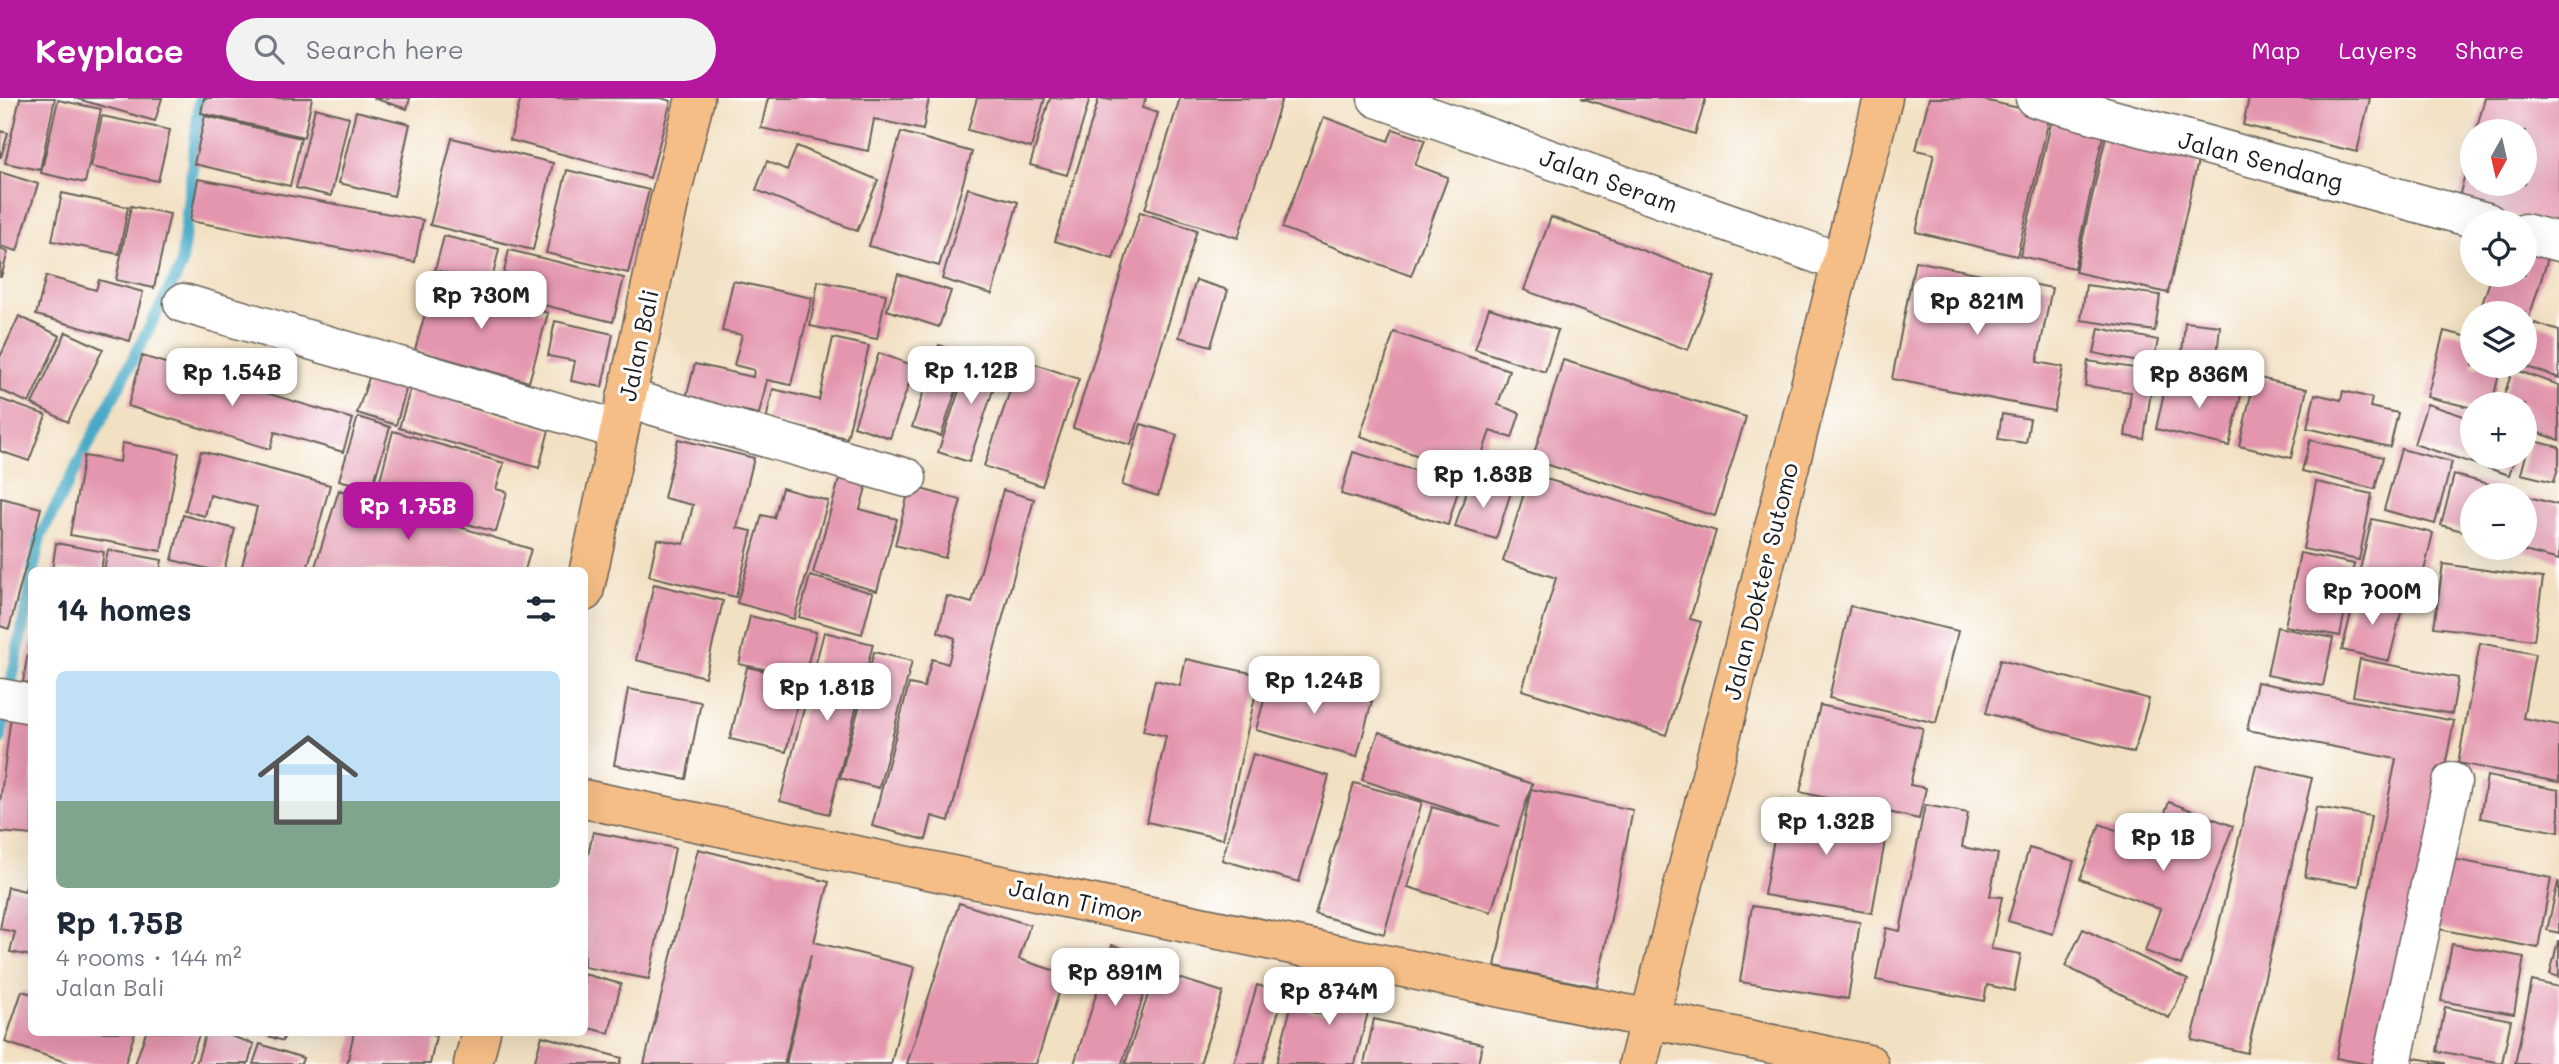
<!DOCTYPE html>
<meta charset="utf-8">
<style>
:root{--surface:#fff;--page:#f2f2f3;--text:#1f2937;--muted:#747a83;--line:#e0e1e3;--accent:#b5179e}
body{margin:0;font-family:Mali,sans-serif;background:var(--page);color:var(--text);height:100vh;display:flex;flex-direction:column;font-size:26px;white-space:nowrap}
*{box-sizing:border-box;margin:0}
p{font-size:23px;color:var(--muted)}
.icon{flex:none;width:38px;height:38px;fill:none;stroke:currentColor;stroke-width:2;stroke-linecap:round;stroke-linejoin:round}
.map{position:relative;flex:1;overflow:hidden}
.panel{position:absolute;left:28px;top:469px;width:560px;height:469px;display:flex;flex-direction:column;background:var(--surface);border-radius:10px;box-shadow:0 7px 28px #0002}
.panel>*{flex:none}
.needle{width:46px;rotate:188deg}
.fabs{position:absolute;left:2460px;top:21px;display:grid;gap:14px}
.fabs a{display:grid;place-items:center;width:77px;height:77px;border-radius:50%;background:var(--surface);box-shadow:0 7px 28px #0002;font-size:35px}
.price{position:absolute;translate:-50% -60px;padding:0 16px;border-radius:14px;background:#fff;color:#222;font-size:23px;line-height:46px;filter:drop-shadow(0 2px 4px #0008)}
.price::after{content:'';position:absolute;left:50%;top:42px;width:21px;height:16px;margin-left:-10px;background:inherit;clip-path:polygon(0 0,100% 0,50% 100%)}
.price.active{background:var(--accent);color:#fff}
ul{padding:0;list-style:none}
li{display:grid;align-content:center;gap:14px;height:371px;padding:0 28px}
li+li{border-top:2px solid var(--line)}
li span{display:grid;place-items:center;height:217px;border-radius:10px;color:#555}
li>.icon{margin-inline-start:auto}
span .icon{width:126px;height:126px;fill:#fffc;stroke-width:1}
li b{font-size:30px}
h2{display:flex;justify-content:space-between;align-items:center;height:84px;padding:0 28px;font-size:30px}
header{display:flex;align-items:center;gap:42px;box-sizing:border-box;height:98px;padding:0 35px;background:var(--accent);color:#fff}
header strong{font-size:33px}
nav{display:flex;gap:38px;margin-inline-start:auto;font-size:24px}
.search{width:490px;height:63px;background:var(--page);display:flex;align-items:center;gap:18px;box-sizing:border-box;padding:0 24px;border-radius:38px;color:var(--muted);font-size:26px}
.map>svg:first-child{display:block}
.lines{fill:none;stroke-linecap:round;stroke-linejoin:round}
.stream{stroke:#46aac6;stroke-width:12}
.building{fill:#e496af}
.minor-casing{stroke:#676156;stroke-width:41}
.major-casing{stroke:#676156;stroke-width:41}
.minor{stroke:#fff;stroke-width:38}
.major{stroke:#f6be87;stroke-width:38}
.labels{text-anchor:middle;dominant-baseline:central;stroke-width:6;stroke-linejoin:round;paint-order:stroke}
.street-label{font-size:24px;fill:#1c1c1c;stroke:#fff}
</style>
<header>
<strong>Keyplace</strong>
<div class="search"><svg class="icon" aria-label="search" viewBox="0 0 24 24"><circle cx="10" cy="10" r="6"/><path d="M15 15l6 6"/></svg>Search here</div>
<nav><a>Map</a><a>Layers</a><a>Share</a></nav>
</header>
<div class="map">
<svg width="2559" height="966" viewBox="0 0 2559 966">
<rect width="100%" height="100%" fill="#fff"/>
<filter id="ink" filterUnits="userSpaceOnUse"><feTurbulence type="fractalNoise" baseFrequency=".0143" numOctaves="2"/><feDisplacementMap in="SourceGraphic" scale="14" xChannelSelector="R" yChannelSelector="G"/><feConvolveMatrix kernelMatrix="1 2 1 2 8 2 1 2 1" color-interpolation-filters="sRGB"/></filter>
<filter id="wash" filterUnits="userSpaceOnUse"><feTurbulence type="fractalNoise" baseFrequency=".00686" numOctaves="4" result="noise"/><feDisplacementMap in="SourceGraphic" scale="28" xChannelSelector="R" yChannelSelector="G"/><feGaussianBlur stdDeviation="1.57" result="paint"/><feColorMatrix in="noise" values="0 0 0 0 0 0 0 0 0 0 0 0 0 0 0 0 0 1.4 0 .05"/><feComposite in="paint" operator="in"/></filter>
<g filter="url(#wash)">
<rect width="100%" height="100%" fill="#f2e0c2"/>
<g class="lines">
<path class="stream" d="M33,472L40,439L181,169L200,0
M0,641L32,482"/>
</g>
<g id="blocks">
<path class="building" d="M20,0H55L40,72L5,65Z
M74,0H162L155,23Z
M204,0H312L304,39L201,15Z
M373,0H410L407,11Z
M521,0H661L671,3L650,80L510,42Z
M768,0H929L923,32L874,21L868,53L761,30Z
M977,0H1045L1031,50L968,32Z
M1050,0H1090L1067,77L1030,67Z
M1099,0L1111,2V0H1143L1146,1L1142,10L1158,15L1113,161L1055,143Z
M1180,0H1282L1238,140L1145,111Z
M1581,0H1706L1695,36Z
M1929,0H1975L2050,17L2017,158L1916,134L1934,56L1916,52Z
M2249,0H2370L2357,54L2243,27Z
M2485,0H2559V109L2554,128L2458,103L2472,49L2473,86H2525V33H2476Z
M58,2L101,11L85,85L41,75Z
M315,10L349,19L331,98L296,90Z
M356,13L410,26L394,98L339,85Z
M102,18L170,32L158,83L91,69Z
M205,18L301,40L290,88L194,66Z
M1324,19L1388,43L1393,31L1425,42L1415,67L1448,79L1411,178L1282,130Z
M2052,21L2104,33L2074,170L2020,158Z
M0,33L8,35L1,59H0Z
M2107,33L2200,54L2168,195L2075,174Z
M901,34L972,54L939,168L869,148Z
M452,40L553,65L533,152L430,127Z
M797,48L878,82L857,133L756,92L767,63L787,72Z
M567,72L649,92L628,175L546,155Z
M0,74L38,86L17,153L0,148Z
M198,81L423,122L415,164L190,123Z
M968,90L1018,104L992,196L942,181Z
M62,95L128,109L119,156L52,143Z
M131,108L170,116L154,190L116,182Z
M1140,114L1197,132L1131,347L1073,330Z
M1551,119L1715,179L1688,252L1524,192Z
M444,138L499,151L491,186L435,172Z
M2525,149L2549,157L2526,229L2525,215H2479L2492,177H2525Z
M0,151L8,154L1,179H0Z
M509,152L624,180L613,224L499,196Z
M1915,163L2052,190L2037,264L2063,269L2054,313L1892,281Z
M898,176L951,193L939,229L887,212Z
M46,178L96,192L99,182L143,194L130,243L36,217Z
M1196,182L1228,192L1211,248L1179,239Z
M434,183L548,215L529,284L415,252Z
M733,183L812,200L791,287L767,282L759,316L686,300L695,266L753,279L754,272L734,267L742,237L722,233Z
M818,183L886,196L877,241L810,228Z
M2086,187L2160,197L2155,233L2081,222Z
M1489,210L1558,232L1545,274L1475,251Z
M19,218L60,238L29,305L0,292V259Z
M555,223L613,236L602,289L571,283L575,263L548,258Z
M2185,224L2220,228L2216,268L2181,265Z
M2535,225L2559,233V280L2525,268V253Z
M2099,230L2158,242L2153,267L2094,255Z
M2444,233L2473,240V268H2501L2492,306H2473V310L2427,299Z
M66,234L103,251L68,324L32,306Z
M1394,234L1509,272L1498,307L1520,315L1512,340L1490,333L1475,377L1360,338Z
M833,240L869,248L847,340L766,322L773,291L819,302Z
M939,247L968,257L941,338L912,329Z
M973,252L1003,262L969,364L938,354Z
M879,255L915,268L890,340L854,328Z
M142,258L353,321L343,354L275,334L270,351L128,308Z
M1021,261L1079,281L1042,388L984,368Z
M1563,262L1746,319L1715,418L1532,362Z
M2088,263L2154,273L2144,341L2125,338L2131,294L2085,288Z
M2513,271L2559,287V342L2525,330V306H2501Z
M2168,276L2242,293L2229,348L2156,331Z
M370,277L407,288L396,327L357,315Z
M414,279L460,293L456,305L549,332L539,370L399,330Z
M2255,279L2307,291L2291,360L2239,348Z
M2343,293L2372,300L2370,309L2398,315L2390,349L2307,330L2315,296L2341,302Z
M0,301L46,317L29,363L0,353Z
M2427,306L2473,321V359H2515L2509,377L2414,346Z
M2002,316L2030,321L2026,345L1998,341Z
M358,319L390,329L372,391L339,382Z
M1141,326L1177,337L1158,398L1122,387Z
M393,333L504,365L496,391L507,394L496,434L375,400Z
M678,341L754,360L737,430L752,433L736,499L649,478L657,441L684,446L693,407L664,400Z
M2310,342L2383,359L2375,391L2302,373Z
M2530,342L2559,349V366L2554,384L2521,376Z
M122,345L179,355L161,453L70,437L84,358L120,364Z
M2401,351L2452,364L2435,426L2384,412Z
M201,353L330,387L307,472H241L257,409L210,397L205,418L185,413Z
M1353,354L1460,386L1448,427L1341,396Z
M842,371L869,379L860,411L897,421L877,493L813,475Z
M1530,376L1716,433L1690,521L1701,524L1666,637L1522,592L1556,480L1503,463Z
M2454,377L2508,391L2506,397H2473V436L2441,427Z
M1470,382L1511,394L1496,441L1455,429Z
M2316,384L2372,396L2359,462L2303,451Z
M910,388L961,402L945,460L895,447Z
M782,390L828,403L794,521L737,505L762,417L774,420Z
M339,392L531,451L525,472H314Z
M1003,392L1034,401L949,723L932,718L926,742L872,728L909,586L924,589L932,561L948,566L955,540L938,534L947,498L972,505Z
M2525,398L2559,407V462L2516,451L2525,450Z
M1,400L41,410L9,531L0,528Z
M183,417L235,431L224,472H213L172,462Z
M2372,421L2433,435L2416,507L2355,492Z
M56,445L104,454L101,472H52Z
M108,452L162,462L160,472H104Z
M2300,455L2354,466L2340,538L2285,528Z
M2443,466L2543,480L2534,542L2434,529Z
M810,478L873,495L862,536L799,519Z
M654,486L723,503L705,579L636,562Z
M2356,495L2403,507L2389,563L2342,552Z
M1850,508L1958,533L1936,625L1829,600Z
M750,518L816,534L804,580L739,566Z
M2277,529L2333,540L2323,588L2267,577Z
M824,534L873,546L829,716L780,703Z
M30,542H32V586L23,584Z
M2480,545L2535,556L2523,620L2559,627V684L2458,665Z
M874,554L912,563L879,690L840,680Z
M1186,561L1260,577L1223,741L1147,724L1166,638L1143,633L1155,582L1180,588Z
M2360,561L2458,580L2452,616L2353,598Z
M2000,562L2149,601L2134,655L1986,615Z
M747,569L803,582L786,654L730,641Z
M1271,576L1372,603L1357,659L1256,632Z
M2257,584L2454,623L2386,966H2367L2336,960L2396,661L2247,632Z
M628,591L701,604L686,681L614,667Z
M1820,607L1923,630L1910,687L1926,690L1919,721L1800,694Z
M12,609L32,611V737L0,734V705Z
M1379,634L1532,686L1491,814L1408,789L1432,709L1499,728L1362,682Z
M1253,656L1329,678L1299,784L1222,762Z
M2256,667L2312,680L2247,955L2192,942Z
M2487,678L2559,692V734L2480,720Z
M1354,685L1422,704L1384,836L1315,816Z
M1531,691L1633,712L1597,889L1495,868Z
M1781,702L1889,721L1872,815L1764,797Z
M2169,704L2233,728L2181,867L2145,853L2160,811L2080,781L2100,726L2153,746Z
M1925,707L1968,715L1962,749L1998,756L1990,798L2002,799L1991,851L2021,856L2014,893L1987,887L1984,903L1876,882L1886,830L1900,833Z
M2316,709L2371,718L2359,788L2305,779Z
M593,734L675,750L649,881L584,869V775Z
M2029,750L2074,763L2053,836L2008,823Z
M698,751L829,784L814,844L914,869L891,966H786L811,857L784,966H644Z
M2442,759L2551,780L2538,850L2428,829Z
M30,767H32V858L10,854L15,834L0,831L8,789L25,793Z
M2558,784L2559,785V835L2547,832Z
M959,805L1030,827L1019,861L1065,876L1036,966H907Z
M1752,808L1860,824L1848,901L1740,884Z
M2083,831L2188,882L2169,920L2065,868Z
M2558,843H2559V879L2550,876Z
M2452,846L2524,859L2514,916L2441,903Z
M1112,847L1155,861L1122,966H1074Z
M1156,873L1223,894L1200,966H1125Z
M584,876L621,886L609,935L584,929Z
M1336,876L1375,886L1355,966H1276L1291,909L1325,917Z
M2532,883L2559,889V966H2515Z
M1257,887L1284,895L1263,966H1234Z
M22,893L32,896V934H135L125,966H71L5,944Z
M2445,909L2511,922L2502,965L2437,953Z
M1374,921L1482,946L1478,966H1364Z
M146,934H193L199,937L189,966H135Z
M206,934H219L254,946L248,966H196Z
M257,934H285L283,943Z
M354,934H421L436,938L430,966H347Z
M542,938L622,960L620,966H534Z
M260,946L303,960L301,966H253Z
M2408,959L2445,965V966H2407Z"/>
</g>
</g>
<g filter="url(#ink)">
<use href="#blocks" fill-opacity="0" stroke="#676156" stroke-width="2"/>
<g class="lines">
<defs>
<path id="minor" d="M1377,0L1840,164
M2035,0L2487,124
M2525,135L2559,144
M183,205L619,332
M626,300L907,380
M0,600L32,606
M2392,966L2452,684"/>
<path id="major" d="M584,494L669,105L695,0
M584,701L1869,966
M473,966L481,934
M1638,966L1883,0"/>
</defs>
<use href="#minor" class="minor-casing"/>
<use href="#major" class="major-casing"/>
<use href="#minor" class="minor"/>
<use href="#major" class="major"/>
</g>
</g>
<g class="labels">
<g class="street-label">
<text transform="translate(2261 62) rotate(15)">Jalan Sendang</text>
<text transform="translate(1609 82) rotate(20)">Jalan Seram</text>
<text transform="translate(638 247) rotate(-78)">Jalan Bali</text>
<text transform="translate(1760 483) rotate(-76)">Jalan Dokter Sutomo</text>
<text transform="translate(1076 802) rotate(12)">Jalan Timor</text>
</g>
</g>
</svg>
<div class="fabs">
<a><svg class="needle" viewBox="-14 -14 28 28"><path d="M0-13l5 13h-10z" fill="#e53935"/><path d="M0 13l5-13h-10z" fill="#747a83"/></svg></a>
<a><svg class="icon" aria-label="locate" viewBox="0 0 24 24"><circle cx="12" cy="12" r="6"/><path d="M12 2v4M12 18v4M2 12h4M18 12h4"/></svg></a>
<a><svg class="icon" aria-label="layers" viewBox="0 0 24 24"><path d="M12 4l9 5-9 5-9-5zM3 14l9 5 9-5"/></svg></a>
<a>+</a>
<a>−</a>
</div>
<b class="price" style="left:481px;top:233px">Rp 730M</b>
<b class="price" style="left:1977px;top:239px">Rp 821M</b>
<b class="price" style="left:971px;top:308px">Rp 1.12B</b>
<b class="price" style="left:232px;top:310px">Rp 1.54B</b>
<b class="price" style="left:2199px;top:312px">Rp 836M</b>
<b class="price" style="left:1483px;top:412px">Rp 1.83B</b>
<b class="price active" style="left:408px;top:444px">Rp 1.75B</b>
<b class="price" style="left:2372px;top:529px">Rp 700M</b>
<b class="price" style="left:1314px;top:618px">Rp 1.24B</b>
<b class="price" style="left:827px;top:625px">Rp 1.81B</b>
<b class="price" style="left:1826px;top:759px">Rp 1.32B</b>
<b class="price" style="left:2163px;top:775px">Rp 1B</b>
<b class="price" style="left:1115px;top:910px">Rp 891M</b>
<b class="price" style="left:1329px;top:929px">Rp 874M</b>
<section class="panel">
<h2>14 homes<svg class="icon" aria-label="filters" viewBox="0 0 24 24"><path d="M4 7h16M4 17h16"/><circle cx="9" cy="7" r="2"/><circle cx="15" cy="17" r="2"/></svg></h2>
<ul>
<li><span style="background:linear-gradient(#bfe0f5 60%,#7fa58c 0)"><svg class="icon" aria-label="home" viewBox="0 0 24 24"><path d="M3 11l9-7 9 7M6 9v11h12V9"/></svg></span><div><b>Rp 1.75B</b><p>4 rooms · 144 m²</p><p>Jalan Bali</p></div></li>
</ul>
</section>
</div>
